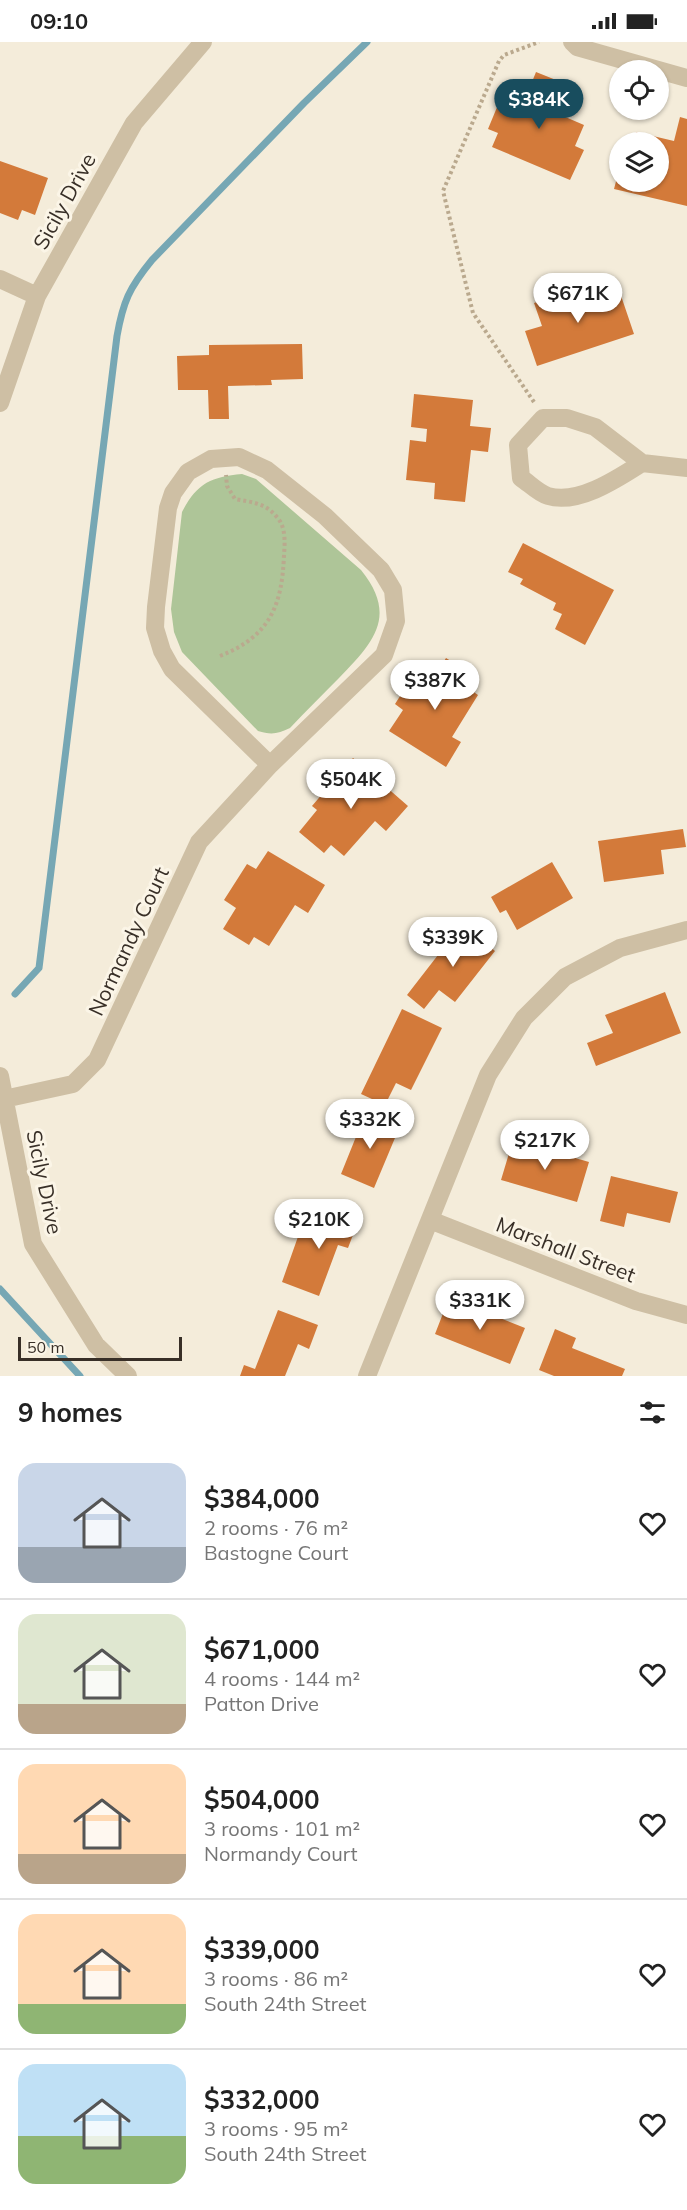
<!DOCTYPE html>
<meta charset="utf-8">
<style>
:root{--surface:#fff;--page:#f6f6f6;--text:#222;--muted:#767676;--line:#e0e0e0;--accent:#184d5e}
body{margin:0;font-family:Mulish,sans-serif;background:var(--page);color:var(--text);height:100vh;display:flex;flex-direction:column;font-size:22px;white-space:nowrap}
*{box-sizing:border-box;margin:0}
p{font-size:20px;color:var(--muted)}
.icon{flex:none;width:33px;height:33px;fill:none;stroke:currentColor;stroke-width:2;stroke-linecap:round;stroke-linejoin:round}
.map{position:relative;height:1334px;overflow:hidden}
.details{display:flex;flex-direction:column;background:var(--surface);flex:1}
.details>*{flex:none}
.controls{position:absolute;left:609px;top:18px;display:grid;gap:12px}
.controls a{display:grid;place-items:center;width:60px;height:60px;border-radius:50%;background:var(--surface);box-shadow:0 2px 4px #0004;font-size:30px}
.scale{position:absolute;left:18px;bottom:15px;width:164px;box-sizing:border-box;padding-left:6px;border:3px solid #382f27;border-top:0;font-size:16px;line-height:21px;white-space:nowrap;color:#382f27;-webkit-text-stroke:4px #fbf5e7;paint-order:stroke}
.price{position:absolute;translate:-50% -51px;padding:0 14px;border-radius:21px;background:#fff;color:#222;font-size:20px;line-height:39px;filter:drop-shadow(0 2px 3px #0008)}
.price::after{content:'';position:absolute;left:50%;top:36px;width:18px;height:14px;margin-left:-9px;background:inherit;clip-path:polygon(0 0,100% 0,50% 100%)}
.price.current{background:var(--accent);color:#fff}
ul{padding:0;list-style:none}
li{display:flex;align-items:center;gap:18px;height:150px;padding:0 18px}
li+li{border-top:2px solid var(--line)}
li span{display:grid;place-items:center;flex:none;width:168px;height:120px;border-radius:18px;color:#555}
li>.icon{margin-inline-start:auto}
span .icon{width:72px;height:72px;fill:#fffc;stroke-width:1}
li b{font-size:26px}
h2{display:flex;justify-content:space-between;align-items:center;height:72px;padding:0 18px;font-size:26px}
.status{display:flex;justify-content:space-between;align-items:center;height:42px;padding:0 30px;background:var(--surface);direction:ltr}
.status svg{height:16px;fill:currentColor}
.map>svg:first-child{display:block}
.green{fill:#aec598}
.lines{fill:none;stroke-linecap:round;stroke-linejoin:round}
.stream{stroke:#76a7b4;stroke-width:7}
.building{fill:#d37a3a}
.path{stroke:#baa98e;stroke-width:4;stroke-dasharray:3 3;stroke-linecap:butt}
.minor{stroke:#cebfa4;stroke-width:18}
.labels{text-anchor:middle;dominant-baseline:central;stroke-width:6;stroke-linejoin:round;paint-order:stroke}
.street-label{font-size:21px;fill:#382f27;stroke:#fbf5e7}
</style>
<div class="status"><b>09:10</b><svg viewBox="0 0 49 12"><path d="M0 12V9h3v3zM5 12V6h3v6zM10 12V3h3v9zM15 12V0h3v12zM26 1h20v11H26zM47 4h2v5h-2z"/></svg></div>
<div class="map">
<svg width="687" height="1334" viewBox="0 0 687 1334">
<rect width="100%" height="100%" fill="#f4ecda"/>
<path class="green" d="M242,432L256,437L361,528C398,574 374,600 339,636C323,652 306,669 290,686C278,692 271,693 258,689L182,610L174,590L171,567L182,470C197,441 211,435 242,432Z"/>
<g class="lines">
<path class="stream" d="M15,952L39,926L117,294C123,260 129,246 152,218L304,61L367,0
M0,1247L80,1334"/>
</g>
<path class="building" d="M536,30L561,40L549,68L584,83L575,104L584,108L570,138L492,105L498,91L488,87L500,58L521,67Z
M680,75L687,77V164L614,147L619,128L620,140H658V100H634L636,90L674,99Z
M0,119L48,136L35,173L22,168L18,178L0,171Z
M616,239L634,292L537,324L525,289L542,284L534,261L570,249L575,264L590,259L586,249Z
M302,302L303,337L271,338L272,343L228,344L229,377H209L208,348H178L177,314L209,313V303Z
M414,352L473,358L470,384L491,386L488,410L471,408L465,460L434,457L435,441L406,438L410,398L426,400L427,387L411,385Z
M523,501L614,548L585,603L555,587L562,572L553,568L556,561L520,542L523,537L508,530Z
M446,616L475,634L468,646L478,653L452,695L461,700L446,725L389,689L403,668L395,662L418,626L434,636Z
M353,716L408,764L386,789L375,779L344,814L331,803L324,811L299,790L317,768L312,764Z
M683,787L686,805L661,808L664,832L604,840L598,799Z
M268,809L325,843L308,871L295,863L269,904L254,895L249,903L223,887L236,866L224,858L247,822L256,827Z
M552,820L573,856L517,888L506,868L500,871L491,855Z
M462,882L495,909L455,960L439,948L424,967L407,953Z
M665,950L681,991L596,1024L587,1001L613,991L605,973Z
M402,967L442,986L411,1048L396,1041L385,1063L361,1052Z
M366,1070L400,1084L374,1146L341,1132Z
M513,1098L589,1120L577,1160L501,1138Z
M611,1134L678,1150L670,1181L627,1171L624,1185L600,1179Z
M321,1163L359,1177L348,1206L338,1203L319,1254L282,1240L300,1189L310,1192Z
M449,1256L525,1286L510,1322L435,1292Z
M278,1268L318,1283L309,1307L298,1302L285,1334H240L244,1323L255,1327Z
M555,1287L576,1296L572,1306L625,1327L622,1334H554L539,1328Z"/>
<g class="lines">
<path class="path" d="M534,360L473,271L443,149L499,19L504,13L539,0
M220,614C270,594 282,564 284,513C285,500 286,484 276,474C265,461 251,460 235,457L227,444L226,433"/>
<path class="minor" d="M572,0L577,5L687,36
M0,237L37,254
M0,361L37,254L134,81L203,0
M642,421C617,437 578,463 548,454C538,451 529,441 521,436L518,403L543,376H567L595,385L642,421L687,426
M0,1034L33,1202L96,1303L128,1334
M4,1057L73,1042L97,1018L199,800L270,723L384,613L396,579L393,548L381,528L325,474L267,428L239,415L211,417L188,430L173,451L168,466L156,565L155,586L162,609L172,627L270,723
M430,1178L636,1259L687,1273
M367,1334L488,1033L524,976L565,935L620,906L687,888"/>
</g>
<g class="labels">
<g class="street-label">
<text transform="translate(64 159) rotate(-61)">Sicily Drive</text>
<text transform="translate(128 899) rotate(-65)">Normandy Court</text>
<text transform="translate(45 1140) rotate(78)">Sicily Drive</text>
<text transform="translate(566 1207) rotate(21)">Marshall Street</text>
</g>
</g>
</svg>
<div class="controls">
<a><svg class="icon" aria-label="locate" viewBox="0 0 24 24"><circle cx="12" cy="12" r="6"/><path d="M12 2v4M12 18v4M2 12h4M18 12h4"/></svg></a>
<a><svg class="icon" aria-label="layers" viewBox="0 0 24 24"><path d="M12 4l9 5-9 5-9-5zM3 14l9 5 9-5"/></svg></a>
</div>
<div class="scale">50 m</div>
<b class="price current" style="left:539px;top:88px">$384K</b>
<b class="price" style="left:578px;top:282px">$671K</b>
<b class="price" style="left:435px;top:669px">$387K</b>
<b class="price" style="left:351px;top:768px">$504K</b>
<b class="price" style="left:453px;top:926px">$339K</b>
<b class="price" style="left:370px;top:1108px">$332K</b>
<b class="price" style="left:545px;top:1129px">$217K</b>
<b class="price" style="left:319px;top:1208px">$210K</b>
<b class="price" style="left:480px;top:1289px">$331K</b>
</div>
<section class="details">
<h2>9 homes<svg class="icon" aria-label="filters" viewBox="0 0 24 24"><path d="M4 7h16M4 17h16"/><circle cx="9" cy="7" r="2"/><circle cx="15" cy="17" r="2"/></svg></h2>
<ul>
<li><span style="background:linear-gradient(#c9d6e8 70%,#9aa5b1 0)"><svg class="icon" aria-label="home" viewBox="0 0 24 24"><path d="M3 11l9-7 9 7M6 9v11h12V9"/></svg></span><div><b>$384,000</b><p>2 rooms · 76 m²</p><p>Bastogne Court</p></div><svg class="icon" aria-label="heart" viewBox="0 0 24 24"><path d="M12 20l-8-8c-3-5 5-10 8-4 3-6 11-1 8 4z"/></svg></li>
<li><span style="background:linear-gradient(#dfe7d0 75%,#b9a48a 0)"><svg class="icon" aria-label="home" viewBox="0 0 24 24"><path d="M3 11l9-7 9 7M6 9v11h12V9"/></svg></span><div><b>$671,000</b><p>4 rooms · 144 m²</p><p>Patton Drive</p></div><svg class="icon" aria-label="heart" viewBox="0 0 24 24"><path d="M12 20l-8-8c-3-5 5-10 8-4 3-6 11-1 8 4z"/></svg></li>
<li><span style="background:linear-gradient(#ffd9b3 75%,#b9a48a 0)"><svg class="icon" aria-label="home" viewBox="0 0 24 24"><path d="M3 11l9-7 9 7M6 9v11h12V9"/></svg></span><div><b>$504,000</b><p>3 rooms · 101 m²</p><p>Normandy Court</p></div><svg class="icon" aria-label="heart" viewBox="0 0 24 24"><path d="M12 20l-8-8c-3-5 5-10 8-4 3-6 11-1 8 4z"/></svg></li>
<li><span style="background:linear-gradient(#ffd9b3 75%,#8fb573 0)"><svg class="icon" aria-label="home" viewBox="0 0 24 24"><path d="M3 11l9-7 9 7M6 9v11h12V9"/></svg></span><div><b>$339,000</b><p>3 rooms · 86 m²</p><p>South 24th Street</p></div><svg class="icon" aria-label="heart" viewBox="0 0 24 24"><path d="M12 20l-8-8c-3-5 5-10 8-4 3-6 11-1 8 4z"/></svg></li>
<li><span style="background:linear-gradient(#bfe0f5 60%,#8fb573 0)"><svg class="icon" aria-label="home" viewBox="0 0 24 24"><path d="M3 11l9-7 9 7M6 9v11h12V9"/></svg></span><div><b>$332,000</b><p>3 rooms · 95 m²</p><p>South 24th Street</p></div><svg class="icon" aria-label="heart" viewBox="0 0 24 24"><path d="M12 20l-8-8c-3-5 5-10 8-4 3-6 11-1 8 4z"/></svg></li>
</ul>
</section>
